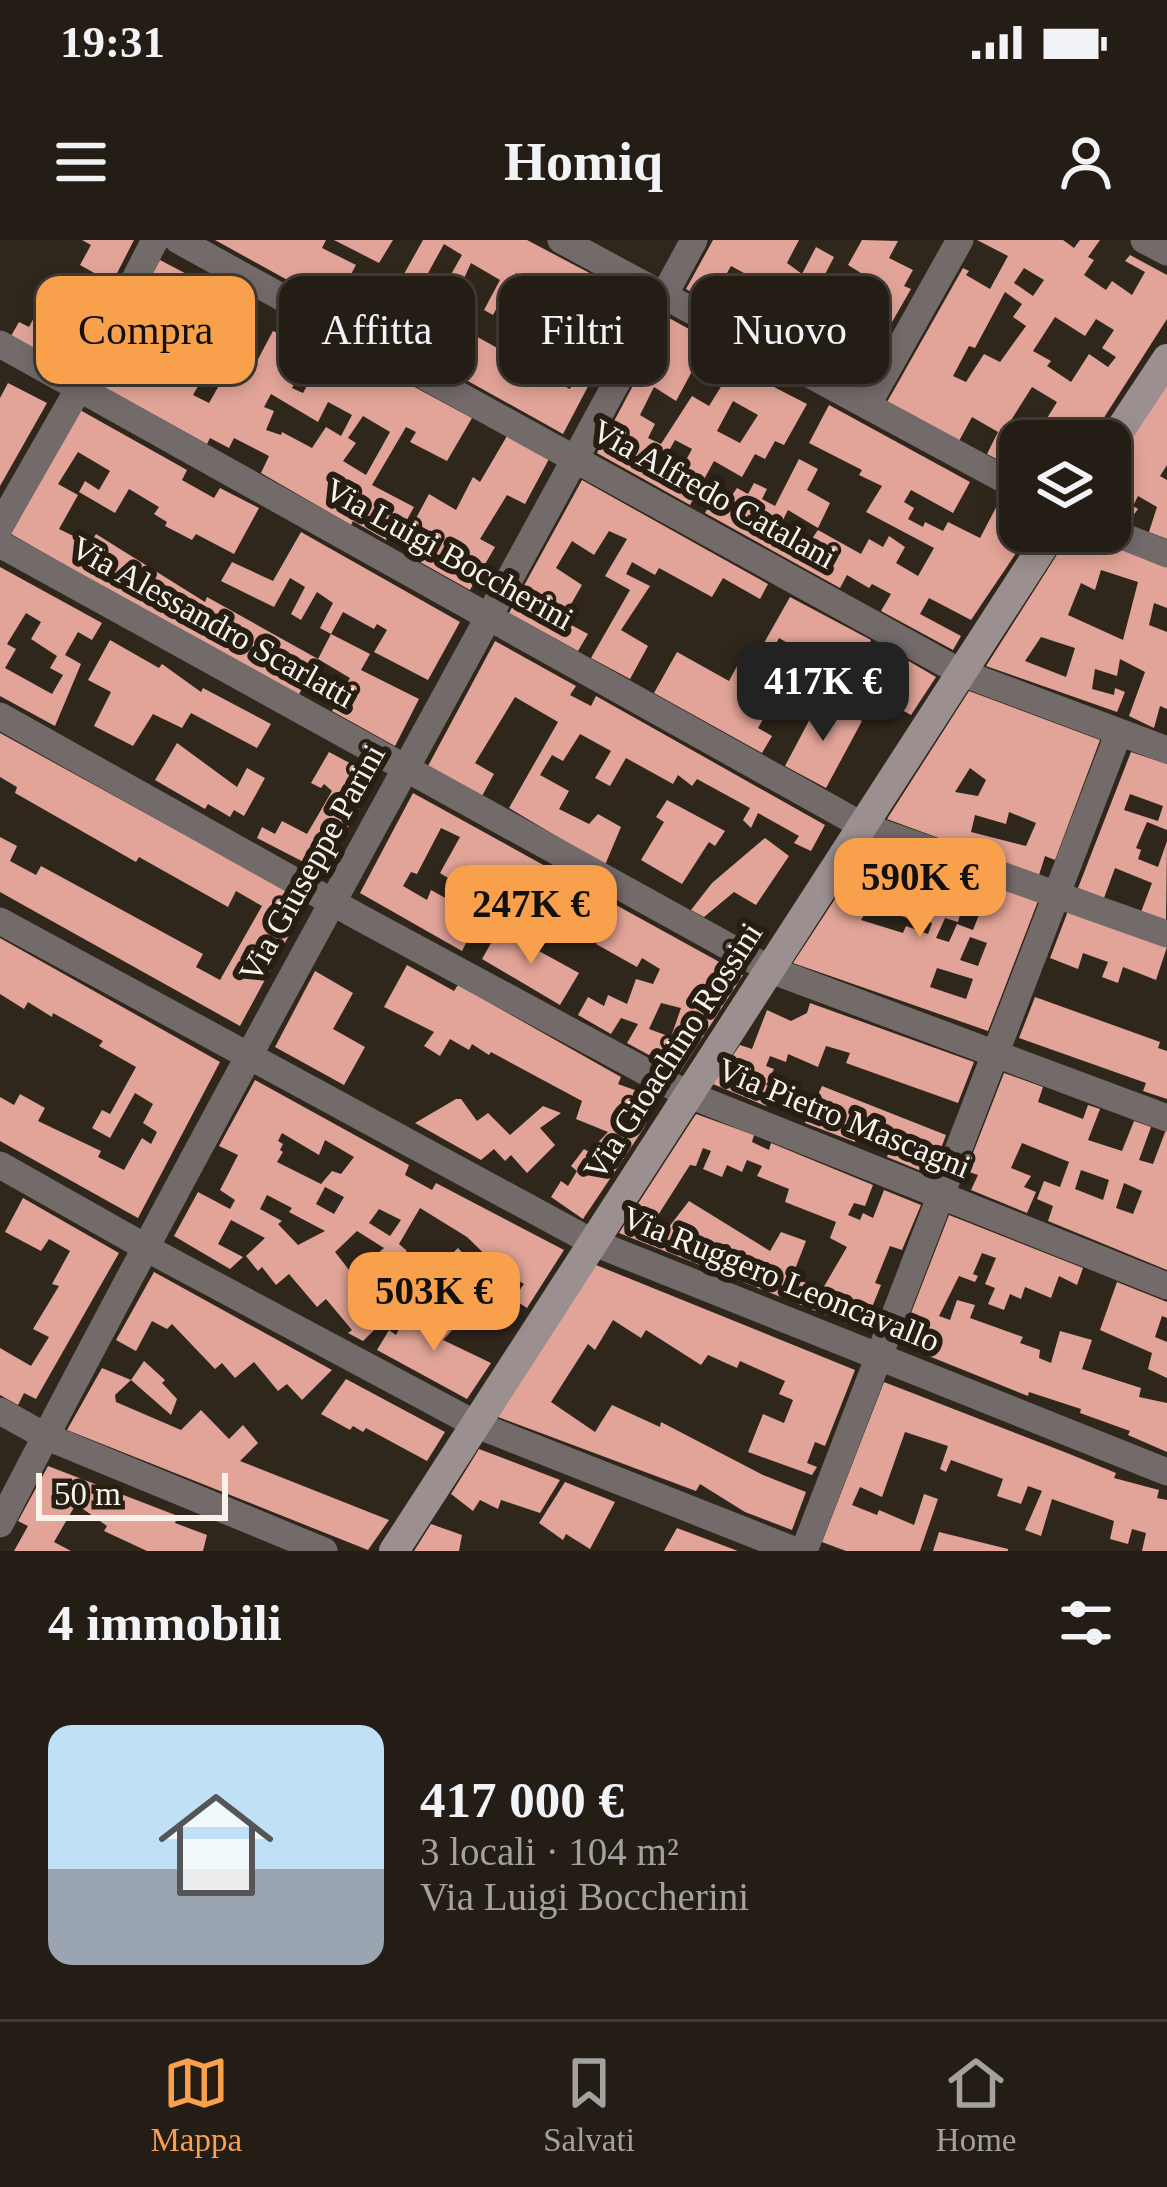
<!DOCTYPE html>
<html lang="it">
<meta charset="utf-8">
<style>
:root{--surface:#241d15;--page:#302a22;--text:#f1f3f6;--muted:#a3a2a0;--line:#413b34;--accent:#f9a04d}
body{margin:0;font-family:"Times New Roman",serif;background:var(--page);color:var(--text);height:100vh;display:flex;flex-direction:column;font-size:45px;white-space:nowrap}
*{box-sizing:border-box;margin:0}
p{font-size:39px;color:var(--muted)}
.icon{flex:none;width:66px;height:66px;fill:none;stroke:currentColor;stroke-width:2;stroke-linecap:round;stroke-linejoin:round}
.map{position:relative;height:1311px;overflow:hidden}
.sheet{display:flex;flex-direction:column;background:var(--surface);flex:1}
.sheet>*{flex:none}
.guide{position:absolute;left:36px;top:36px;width:1095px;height:108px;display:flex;gap:24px}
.tools{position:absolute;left:999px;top:180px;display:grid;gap:24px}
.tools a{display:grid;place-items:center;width:132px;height:132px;border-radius:24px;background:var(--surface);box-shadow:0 6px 18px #0003,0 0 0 3px var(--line);font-size:60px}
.scale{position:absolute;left:36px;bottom:30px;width:192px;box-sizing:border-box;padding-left:12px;border:6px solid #f8f2eb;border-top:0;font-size:33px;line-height:42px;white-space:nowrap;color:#f8f2eb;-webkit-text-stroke:9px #261d13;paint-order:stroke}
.price{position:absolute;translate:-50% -102px;padding:0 27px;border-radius:24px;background:var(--accent);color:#111;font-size:39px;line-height:78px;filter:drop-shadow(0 3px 6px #0008)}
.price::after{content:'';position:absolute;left:50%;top:72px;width:36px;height:27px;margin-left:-18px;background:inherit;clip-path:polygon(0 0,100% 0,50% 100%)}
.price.active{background:#222;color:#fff}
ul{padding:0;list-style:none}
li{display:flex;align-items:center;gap:36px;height:300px;padding:0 48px}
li+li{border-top:3px solid var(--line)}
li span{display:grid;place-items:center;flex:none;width:336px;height:240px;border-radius:24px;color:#555}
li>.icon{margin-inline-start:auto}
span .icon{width:144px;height:144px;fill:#fffc;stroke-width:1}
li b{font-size:51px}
h2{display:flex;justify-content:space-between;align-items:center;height:144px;padding:0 48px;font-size:51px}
.tag{padding:0 42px;border-radius:24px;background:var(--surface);box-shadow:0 6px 18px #0003,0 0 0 3px var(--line);font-size:42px;line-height:108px}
.tag.active{background:var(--accent);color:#111}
.status{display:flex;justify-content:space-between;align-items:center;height:84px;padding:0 60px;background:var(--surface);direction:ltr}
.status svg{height:33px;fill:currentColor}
header{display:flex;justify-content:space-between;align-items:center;height:156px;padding:0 48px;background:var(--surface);font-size:54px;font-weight:600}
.dock{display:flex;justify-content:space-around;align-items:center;height:168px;border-top:3px solid var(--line);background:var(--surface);font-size:33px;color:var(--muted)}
.dock a{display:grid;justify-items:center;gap:6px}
.dock .active{color:var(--accent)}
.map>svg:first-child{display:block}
.building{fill:#e2a498;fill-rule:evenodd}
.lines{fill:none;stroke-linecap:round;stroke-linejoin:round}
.street{stroke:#736a6a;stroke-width:27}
.secondary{stroke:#9c8f8f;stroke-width:30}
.labels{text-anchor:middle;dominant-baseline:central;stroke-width:12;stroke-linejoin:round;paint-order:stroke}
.street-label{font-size:33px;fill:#f8f2eb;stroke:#261d13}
</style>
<div class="status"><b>19:31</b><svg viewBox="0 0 49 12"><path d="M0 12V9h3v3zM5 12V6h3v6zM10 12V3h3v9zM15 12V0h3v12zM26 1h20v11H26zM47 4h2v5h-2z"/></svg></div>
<header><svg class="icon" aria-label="menu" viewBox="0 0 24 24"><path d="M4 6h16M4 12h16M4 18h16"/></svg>Homiq<svg class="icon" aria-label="person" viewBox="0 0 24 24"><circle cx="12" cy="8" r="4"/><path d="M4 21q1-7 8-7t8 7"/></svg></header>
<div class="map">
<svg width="1167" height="1311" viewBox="0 0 1167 1311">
<rect width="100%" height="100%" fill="#30271c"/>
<path class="building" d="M82,0H134L112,43L80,25L91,5Z
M215,0H326L322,8L356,25L335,64L314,51L318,44L306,36L300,47Z
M334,0H393L379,23Z
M423,0H527L635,57L563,194L346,73L367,35L499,109L506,97L514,102L507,114L531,126L551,88L574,101L586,74L516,33L493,75L484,70L500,40L471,23L455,58L441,52L462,15L444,4L422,44L404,34ZM565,115L581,123L570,149L552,140Z
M713,0H799L787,23L802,34L816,7L834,17L821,42L835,50L827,67L819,62L807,81L833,96L869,38L848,25L862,0L898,1L889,18L913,30L904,46L911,49L857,143L747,83L763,53L751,47L755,39L731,26L710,63L686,49Z
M977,0H1063L1074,8L1080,0H1100L1088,17L1094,20L1084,35L1106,50L1112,41L1132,55L1145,32L1125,21L1130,15L1167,35V79L1089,201H1062L1041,188L1057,162L1032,147L1008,185L1018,191L1013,202L1020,207V231L987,214L998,192L972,177L959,201L887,162L963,28L969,31L966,35L990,49L1008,16ZM1024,28L1044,40L1033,56L1014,43ZM1005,52L1022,64L1013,77L1026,86L1000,122L984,114L966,142L953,136L969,106L975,108ZM1055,77L1085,96L1096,79L1114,90L1102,108L1116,117L1108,127L1089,114L1071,142L1047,126L1051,121L1033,111Z
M160,20L251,68L236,98L145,48Z
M37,72L53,81L57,74L88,91L67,127L11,96L19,82L29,87Z
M669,78L709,100L676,161L654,147L640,175L655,184L648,198L661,204L692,156L709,166L740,116L778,135L772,146L807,164L784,205L775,201L765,219L755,214L742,237L714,221L690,265L597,213ZM733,161L758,175L740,203L717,191ZM675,200L692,209L678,235L661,225Z
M188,89L245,120L239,130L249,136L273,91L293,100L296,95L315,106L292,148L303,153L331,102L472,178L447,221L410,202L416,192L406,187L372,245L414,267L399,294L391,290L386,300L353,281L351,285L261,233L269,216L234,198L229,208L210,198L207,204L95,142L122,95L168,121ZM204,116L229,128L209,163L193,155L205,134L196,129ZM271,154L318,182L328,162L352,175L341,196L326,187L312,208L282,192L281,195L266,190L274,171L264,167ZM363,176L390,192L366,235L343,221L356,203L348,198Z
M8,143L47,163L0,246V158Z
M1167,144V225L1160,236L1167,240V299L1149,292L1157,267L1138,256L1133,266L1138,269L1127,284L1110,278V232Z
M829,165L970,242L953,273L911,250L904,262L914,268L908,279L923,287L925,282L943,291L948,282L980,298L1001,258L1020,269V291H1031L971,380L929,358L920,374L961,396L953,410L881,371L891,354L872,344L869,348L847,335L840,348L705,273L714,257L726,264L737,248L748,254L754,243L767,249L762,259L775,266L799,219L818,229L807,250L830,263L818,288L788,270L778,290L806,307L818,290L861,314L869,299L883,307L889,296L905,307L896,323L918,336L934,308L866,272L882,246L859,235L862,230L809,203Z
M80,170L187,230L182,240L214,258L220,248L259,268L234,314L196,294L192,300L165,286L167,282L154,274L159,267L129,249L115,273L79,252L85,241L99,250L110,231L78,212L58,244L78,255L59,289L90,304L96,294L205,362L207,357L318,419L297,458L11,294Z
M507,196L549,219L525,264L507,255L480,299L495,307L470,350L420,322L436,295L414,282L429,254L456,270L473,237L480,242Z
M582,240L768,344L760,359L723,338L712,357L659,328L655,335L632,322L626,334L650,346L621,390L648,406L630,439L591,418L630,350L605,336L627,299L609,291L594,315L572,301L556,328L582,345L562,380L588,394L578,411L509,373Z
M1072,291L1167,327V368L1154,363L1149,385L1167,392V469L1160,466L1154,488L1129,476L1145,432L1120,419L1117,436L1095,429L1092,449L1114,455L1115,448L1125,452L1117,472L986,426ZM1101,330L1138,342L1123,400L1068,375L1081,343L1095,350ZM1041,397L1075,408L1066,437L1025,421Z
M301,292L460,382L428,440L374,412L387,390L377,384L374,389L343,372L331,394L320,388L333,363L317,352L301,380L291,374L305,347L290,338L274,367L221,341L232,322L273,341Z
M0,327L102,383L92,400L78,392L65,415L81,424L55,486L0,456ZM26,373L41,382L31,399L57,416L50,428L63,435L52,454L5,428L16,409L7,404Z
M790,357L871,400L858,426L885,441L900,416L936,437L911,475L825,428L813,450L800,443L813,418L779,398L765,425L783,434L777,444L749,427L738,445L771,465L758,488L772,496L762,513L654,453L677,412L729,441L744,413L755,419Z
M331,394L370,414L361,430L419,459L395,506L332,471L350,438L318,419Z
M110,400L159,428L162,424L201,452L203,448L271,484L257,508L191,473L182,488L153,474L133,506L94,486L111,452L88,440Z
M495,401L576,446L570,455L591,466L596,456L825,585L811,611L794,603L799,596L758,573L751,588L743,580L750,568L697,539L692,546L678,535L673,544L626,518L610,546L595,538L611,511L580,494L563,521L552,515L540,535L569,551L559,569L589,584L598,574L621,587L605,625L509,568L558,482L515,457L475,523L494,534L482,556L428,526Z
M969,451L1100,500L1055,620L1045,616L1039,635L887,579ZM970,528L986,540L978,556L955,552ZM1009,572L1036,583L1026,606L971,592L975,575L1006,584Z
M820,460L862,481L826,548L785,526Z
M0,493L307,662L240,786L0,652V597L17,606L10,621L36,635L41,626L203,714L196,727L220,740L262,666L236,651L228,667L139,617L136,622L15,553L17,547L0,537Z
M177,503L237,547L247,528L265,538L244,576L234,570L230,577L208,564L205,569L155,540Z
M329,512L376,537L323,632L257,598L262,587L275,594L282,581L307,594L332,551L324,544L321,548L311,543Z
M1131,512L1167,524V590L1147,582L1136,608L1141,610L1138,619L1158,627L1167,601L1166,680L1141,672L1152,643L1115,628L1104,658L1078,648ZM1130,554L1163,566L1158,581L1124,570Z
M413,553L743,735L680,832L627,803L638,784L621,778L611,794L578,775L588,757L604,766L608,755L627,764L636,739L653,744L660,729L642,718L637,727L596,704L600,698L466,625L456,643L440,633L460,597L441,588L417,634L411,632L403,646L427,660L431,650L479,677L462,711L360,653ZM661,763L681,768L671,797L649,789Z
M667,560L725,591L715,606L709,602L682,644L641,620L664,582L656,577Z
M765,598L789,616L756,665L734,652L704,677L691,670L712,643Z
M880,603L963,634L956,653L935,646L928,666L960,675L958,682L945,678L936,698L949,702L957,684L973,690L991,644L1038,661L988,791L793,723L846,642L864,648ZM871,664L909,679L911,675L932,683L928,694L906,686L903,693L861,680ZM970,697L987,703L978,726L960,720ZM937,728L973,739L966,759L930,747Z
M1068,671L1167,707L1156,740L1123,727L1118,743L1102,737L1108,722L1083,713L1078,729L1050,718Z
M499,689L579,733L560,765L482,719Z
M0,698L220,822L138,978L0,901V857L14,865L20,854L45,868L38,881L101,911L98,917L124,930L142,898L151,904L157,892L143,883L153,864L135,853L110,898L92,888L102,870L110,874L136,827L99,806L103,801L53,773L52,777L28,762L24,769L0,754Z
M407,725L454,751L458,745L621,837L618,844L654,857L644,888L583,979L551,957L561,941L568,946L577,931L571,926L584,909L589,912L608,892L576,879L582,861L491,812L489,815L472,804L469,810L450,799L440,816L424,806L434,792L384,767Z
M315,731L353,753L333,789L365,807L344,845L275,807Z
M1035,757L1160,802L1158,808L1167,811V859L1143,851L1146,843L1019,798Z
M810,763L974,822L958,863L846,823L850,813L826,806L818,827L788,814L786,822L770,816L766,826L774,829L766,845L775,848L766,866L713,844L740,805L752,809L767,770L791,781L807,773Z
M1004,833L1043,847L1038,862L1083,879L1088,865L1100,869L1088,900L1122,911L1134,881L1151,887L1139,920L1153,924L1167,887V1030L1048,981L1053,966L1037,959L1044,941L1060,947L1069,922L1022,903L1011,928L1031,936L1024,947L1036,952L1027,973L971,950L978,935L966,931ZM1081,930L1109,940L1103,960L1075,949ZM1124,943L1142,951L1133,974L1116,968Z
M255,840L409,925L405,935L432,950L436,943L564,1010L527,1068L513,1059L524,1044L504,1033L467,997L420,968L399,1004L407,1011L373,1042L386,1057L422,1024L432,1033L363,1101L348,1093L352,1090L326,1059L317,1067L289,1034L276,1045L262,1027L258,1031L246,1016L265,998L231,980L218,1004L243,1017L230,1029L174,996L198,952L230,969L235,960L220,950L238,915L219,906ZM282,893L319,915L325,900L354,917L341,934L332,931L321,944L277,922L283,912L280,910L283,904L278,901ZM325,947L344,957L334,974L316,964ZM267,955L292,968L289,972L325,991L298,1005L278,984L282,981L260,969ZM379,969L401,980L390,996L369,983ZM357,991L384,1008L353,1035L335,1012Z
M822,846L946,895L931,935L887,917L896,892L863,881L855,902L805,883Z
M456,859H461L477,881L488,873L510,895L543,866L561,873L540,888L555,905L527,933L511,915L505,921L494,909L481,920L415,883Z
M696,874L754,895L752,902L769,910L771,903L873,945L865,966L854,963L848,975L860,980L863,973L873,978L884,950L921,965L902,1010L890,1006L875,1043L881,1045L866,1082L856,1078L854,1086L619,993ZM703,908L711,911L703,929L722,937L727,925L742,932L747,920L762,926L757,936L789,949L785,962L836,982L830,998L847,1007L822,1050L792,1037L806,1001L781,992L770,1011L689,961L665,992L653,983L690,925L696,926Z
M23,958L119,1013L36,1159L24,1153L18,1165L0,1155V1108L31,1126L49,1097L33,1089L59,1046L52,1044L70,1011L49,999L41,1011L5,992Z
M949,975L1083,1028L1077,1045L1059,1036L1051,1058L1025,1047L1021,1059L1010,1054L1004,1070L988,1064L995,1048L985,1044L996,1018L982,1013L973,1034L978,1036L975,1042L959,1036L939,1076L950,1080L957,1060L975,1065L970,1078L1023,1097L1020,1103L1040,1110L1039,1118L1051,1123L1060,1091L1092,1100L1082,1129L1141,1148L1139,1157L1167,1163V1212L1128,1195L1130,1191L1080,1173L1081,1169L1029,1152L1028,1156L899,1104Z
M458,1008L470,1021L460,1033L485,1054L475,1066L432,1033Z
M596,1025L855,1130L825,1206L815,1202L807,1223L817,1227L812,1235L748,1212L763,1174L784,1183L793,1160L779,1154L785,1141L740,1121L737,1128L708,1115L701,1125L646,1090L641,1098L613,1080L595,1110L588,1104L551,1162L595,1192L612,1165L660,1187L661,1182L763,1235L806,1252L792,1290L745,1272L700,1244L696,1251L498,1177Z
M154,1032L332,1130L302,1160L287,1144L278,1151L254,1122L235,1138L222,1123L215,1129L172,1084L167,1089L152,1081L136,1111L116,1100Z
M1117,1042L1167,1062V1078L1162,1076L1155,1097L1167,1102V1138L1148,1129L1152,1113L1100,1090Z
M420,1069L454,1088L443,1100L491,1123L467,1159L377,1110L389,1090L396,1095L405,1077L414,1082Z
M144,1121L165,1140L162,1143L177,1159L171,1175L131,1140Z
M102,1128L131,1140L115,1155L116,1162L181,1190L201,1170L229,1199L243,1185L258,1203L240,1221L389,1280L368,1310L67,1190Z
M346,1139L445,1192L427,1221L366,1188L363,1192L353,1186L350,1190L321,1174Z
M884,1142L1067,1213L1116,1233L1114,1238L1159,1250L1157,1258L1167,1260V1311H1142L1146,1293L1132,1289L1128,1304L1110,1299L1114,1281L1052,1259L1041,1296L1025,1290L1042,1251L1028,1246L1021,1264L997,1256L1003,1239L951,1220L946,1232L940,1229L948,1206L905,1192L882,1257L860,1247L852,1265L877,1275L879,1270L914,1285L924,1254L938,1259L920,1311H846L822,1302Z
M479,1209L560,1240L540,1273L501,1260L498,1269L480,1260L473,1271L451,1254Z
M48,1226L178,1276L175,1283L207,1295L203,1311H147L104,1291L107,1286L76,1264L54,1302L71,1311H14L28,1286L18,1281Z
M565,1242L615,1262L590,1309L566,1294L563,1300L539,1283Z
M431,1284L462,1295L459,1311H414Z
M677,1288L738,1311H664Z
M939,1292L1008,1309V1311H933Z"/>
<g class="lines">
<path class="street" d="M178,0L962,433L1167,510
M561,0L1020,248
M1144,0L1167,12
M0,104L863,586L1167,694
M868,164L960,0
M0,286L79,148L155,0
M1110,291L1167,314
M0,304L771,730L1167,878
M0,476L357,676L687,854L1167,1046
M0,681L592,1002L1167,1232
M0,925L161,1016L477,1185L796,1311
M0,1171L45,1196L324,1311
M0,1284C224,852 463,428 694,0
M804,1311L1119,492"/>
<path class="secondary" d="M1110,205L1167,119
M394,1311L1053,291"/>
</g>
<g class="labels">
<g class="street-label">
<text transform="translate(714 254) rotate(29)">Via Alfredo Catalani</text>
<text transform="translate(449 314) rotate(29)">Via Luigi Boccherini</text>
<text transform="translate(213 382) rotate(29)">Via Alessandro Scarlatti</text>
<text transform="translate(312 623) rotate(-61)">Via Giuseppe Parini</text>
<text transform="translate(673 811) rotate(-57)">Via Gioachino Rossini</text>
<text transform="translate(844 878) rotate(22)">Via Pietro Mascagni</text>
<text transform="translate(781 1039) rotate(22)">Via Ruggero Leoncavallo</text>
</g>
</g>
</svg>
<div class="tools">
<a><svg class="icon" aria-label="layers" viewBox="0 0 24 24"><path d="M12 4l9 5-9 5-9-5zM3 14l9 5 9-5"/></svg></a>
</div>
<div class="scale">50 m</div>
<b class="price active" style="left:823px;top:504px">417K €</b>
<b class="price" style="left:920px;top:700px">590K €</b>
<b class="price" style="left:531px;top:727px">247K €</b>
<b class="price" style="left:434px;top:1114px">503K €</b>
<div class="guide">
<a class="tag active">Compra</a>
<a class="tag">Affitta</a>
<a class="tag">Filtri</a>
<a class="tag">Nuovo</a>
</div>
</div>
<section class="sheet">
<h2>4 immobili<svg class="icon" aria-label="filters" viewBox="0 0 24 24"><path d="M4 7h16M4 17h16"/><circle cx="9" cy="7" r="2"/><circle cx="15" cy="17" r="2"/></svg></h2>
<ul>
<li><span style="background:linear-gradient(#bfe0f5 60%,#9aa5b1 0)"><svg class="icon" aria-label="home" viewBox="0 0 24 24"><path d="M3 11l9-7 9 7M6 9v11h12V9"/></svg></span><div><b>417 000 €</b><p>3 locali · 104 m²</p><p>Via Luigi Boccherini</p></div></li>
</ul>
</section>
<nav class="dock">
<a class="active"><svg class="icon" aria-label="map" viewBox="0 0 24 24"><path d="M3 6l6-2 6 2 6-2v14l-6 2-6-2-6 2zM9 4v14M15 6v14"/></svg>Mappa</a>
<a><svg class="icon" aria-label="saved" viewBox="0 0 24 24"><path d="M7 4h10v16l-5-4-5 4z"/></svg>Salvati</a>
<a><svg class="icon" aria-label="home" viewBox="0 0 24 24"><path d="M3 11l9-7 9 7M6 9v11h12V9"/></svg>Home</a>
</nav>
